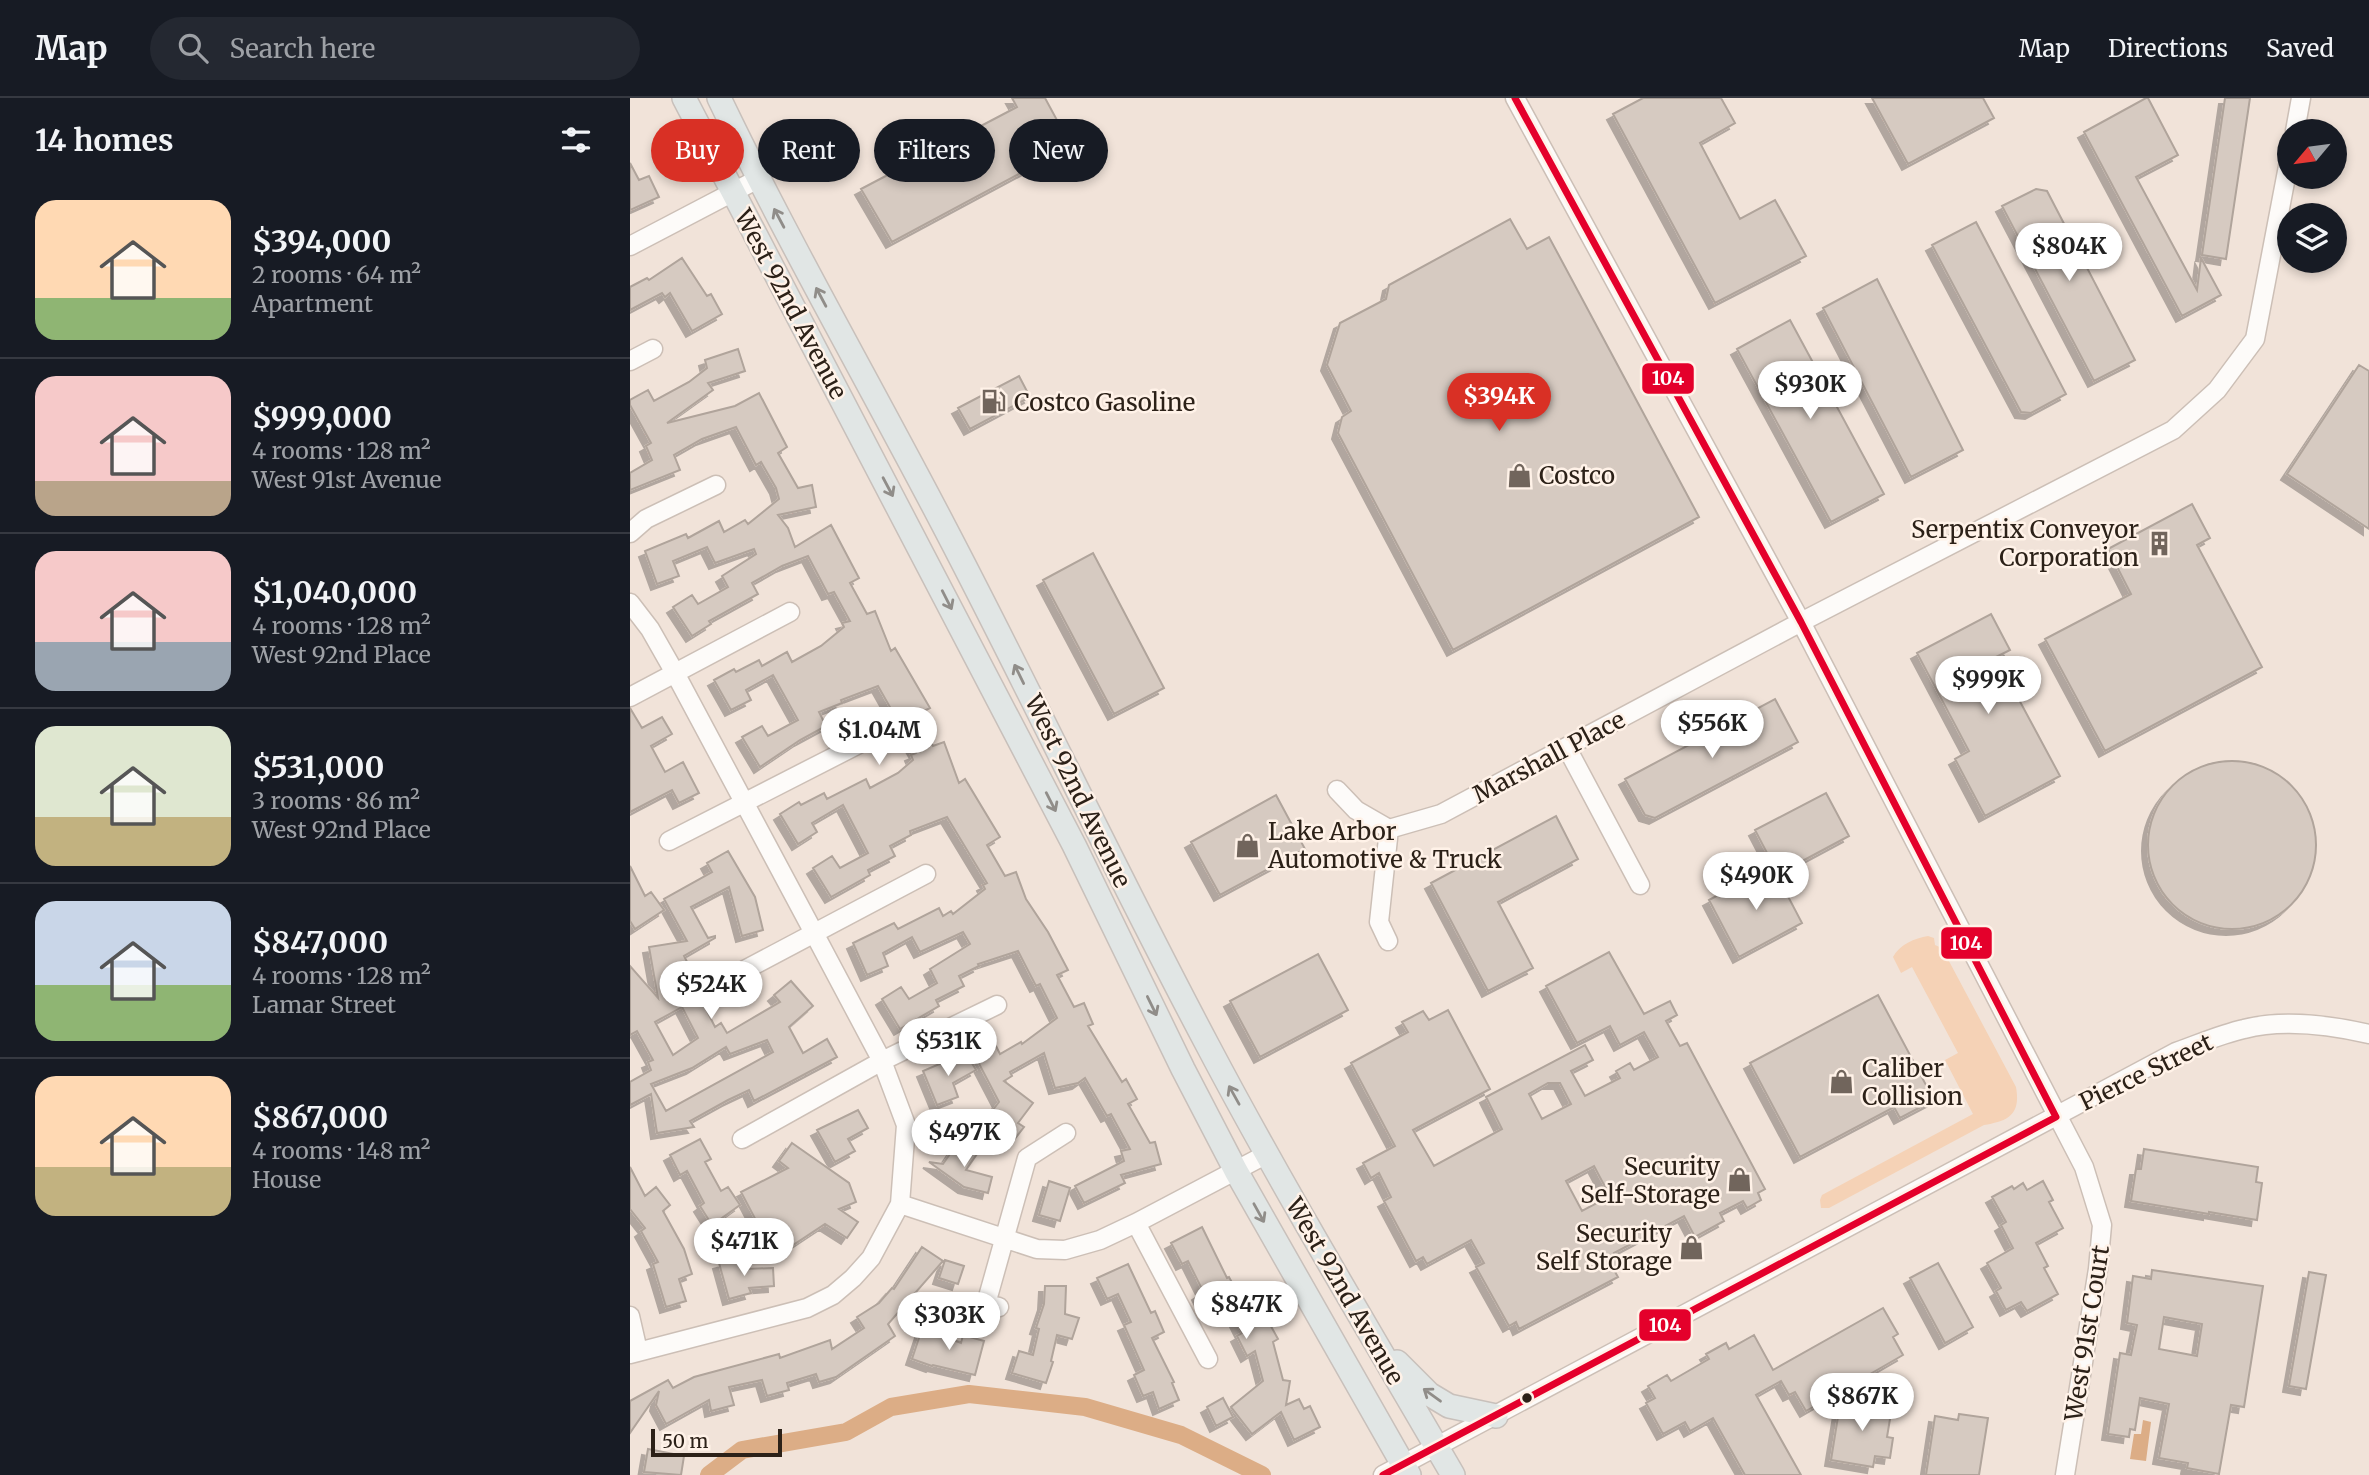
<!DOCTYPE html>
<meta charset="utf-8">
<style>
:root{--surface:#171b24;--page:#242831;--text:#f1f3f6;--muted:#9ea1a6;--line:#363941;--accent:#d93025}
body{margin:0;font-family:Merriweather,serif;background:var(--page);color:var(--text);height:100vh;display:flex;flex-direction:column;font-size:26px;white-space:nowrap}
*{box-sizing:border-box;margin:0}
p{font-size:23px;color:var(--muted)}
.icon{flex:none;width:38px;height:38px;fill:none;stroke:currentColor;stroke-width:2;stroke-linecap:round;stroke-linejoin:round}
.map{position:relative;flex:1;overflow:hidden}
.sheet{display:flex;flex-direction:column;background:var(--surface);width:630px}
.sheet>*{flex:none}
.guide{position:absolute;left:21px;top:21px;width:665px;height:63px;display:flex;gap:14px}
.needle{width:46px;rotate:241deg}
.tools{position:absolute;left:1647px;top:21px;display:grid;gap:14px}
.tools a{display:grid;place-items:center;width:70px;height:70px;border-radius:50%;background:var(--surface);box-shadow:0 4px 10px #0003;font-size:35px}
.scale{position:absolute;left:21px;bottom:18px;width:131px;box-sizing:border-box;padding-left:7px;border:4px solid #2c2118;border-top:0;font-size:19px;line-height:24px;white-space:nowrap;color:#2c2118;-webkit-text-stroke:5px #fff2e8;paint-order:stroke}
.price{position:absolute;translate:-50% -60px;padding:0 16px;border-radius:24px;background:#fff;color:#222;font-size:23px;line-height:46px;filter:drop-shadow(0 2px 4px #0008)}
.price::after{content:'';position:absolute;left:50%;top:42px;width:21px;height:16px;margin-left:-10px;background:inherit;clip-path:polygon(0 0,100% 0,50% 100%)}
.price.current{background:var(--accent);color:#fff}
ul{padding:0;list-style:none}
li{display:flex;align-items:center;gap:21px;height:175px;padding:0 35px}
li+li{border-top:2px solid var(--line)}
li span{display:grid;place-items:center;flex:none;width:196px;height:140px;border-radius:21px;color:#555}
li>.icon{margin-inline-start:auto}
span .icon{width:84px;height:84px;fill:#fffc;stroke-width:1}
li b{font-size:30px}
h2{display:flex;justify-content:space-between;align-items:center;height:84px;padding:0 35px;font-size:30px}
.chip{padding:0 24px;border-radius:32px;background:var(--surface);box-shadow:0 4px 10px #0003;font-size:24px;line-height:63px}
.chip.current{background:var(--accent);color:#fff}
header{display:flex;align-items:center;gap:42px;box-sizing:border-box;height:98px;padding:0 35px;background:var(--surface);border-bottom:2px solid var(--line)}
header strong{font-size:33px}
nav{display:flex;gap:38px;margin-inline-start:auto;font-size:24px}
.search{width:490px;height:63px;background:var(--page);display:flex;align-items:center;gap:18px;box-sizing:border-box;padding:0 24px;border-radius:38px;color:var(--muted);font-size:26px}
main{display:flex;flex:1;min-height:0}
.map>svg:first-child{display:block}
.green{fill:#f5d2b6}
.water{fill:#dcad86}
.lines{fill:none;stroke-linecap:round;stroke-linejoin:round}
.canal{stroke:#dcad86;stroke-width:18}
.building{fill:#d6cac1;stroke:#b0a49b;stroke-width:2;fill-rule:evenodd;filter:url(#shadow)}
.minor-casing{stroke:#ccbfb6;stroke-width:21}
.major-casing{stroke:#c8c0bb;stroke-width:26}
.minor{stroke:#fdfbf9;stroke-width:18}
.major{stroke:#e1e6e5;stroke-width:23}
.bus-1-casing{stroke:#fff2e8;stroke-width:12}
.bus-1{stroke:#e4002b;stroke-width:7}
.oneway{stroke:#908d89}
.bus-dot{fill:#2c2118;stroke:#fff2e8;stroke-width:2.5}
.labels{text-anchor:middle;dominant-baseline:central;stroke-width:5;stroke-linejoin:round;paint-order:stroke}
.street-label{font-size:24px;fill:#2c2118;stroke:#fff2e8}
.poi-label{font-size:24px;fill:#2c2118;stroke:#fff2e8;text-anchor:start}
.line-badge{stroke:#fff2e8;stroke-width:2.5}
.badge-label{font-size:19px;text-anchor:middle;font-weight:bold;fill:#fff}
</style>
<header>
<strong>Map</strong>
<div class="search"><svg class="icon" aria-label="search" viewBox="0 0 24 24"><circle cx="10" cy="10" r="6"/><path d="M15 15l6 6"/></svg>Search here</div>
<nav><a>Map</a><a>Directions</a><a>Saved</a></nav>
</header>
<main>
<section class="sheet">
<h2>14 homes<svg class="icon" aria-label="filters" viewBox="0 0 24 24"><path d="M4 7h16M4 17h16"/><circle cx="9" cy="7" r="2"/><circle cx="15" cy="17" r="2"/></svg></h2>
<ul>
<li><span style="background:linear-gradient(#ffd9b3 70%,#8fb573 0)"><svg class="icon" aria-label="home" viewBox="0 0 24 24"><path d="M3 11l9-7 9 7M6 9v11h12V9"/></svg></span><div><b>$394,000</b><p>2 rooms · 64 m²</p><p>Apartment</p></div></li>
<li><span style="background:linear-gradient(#f6c9c9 75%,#b9a48a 0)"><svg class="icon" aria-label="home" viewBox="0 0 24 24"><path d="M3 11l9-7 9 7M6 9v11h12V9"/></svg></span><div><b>$999,000</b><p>4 rooms · 128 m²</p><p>West 91st Avenue</p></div></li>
<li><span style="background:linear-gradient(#f6c9c9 65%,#9aa5b1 0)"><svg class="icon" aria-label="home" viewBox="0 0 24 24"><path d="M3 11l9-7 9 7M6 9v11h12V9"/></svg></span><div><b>$1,040,000</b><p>4 rooms · 128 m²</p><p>West 92nd Place</p></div></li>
<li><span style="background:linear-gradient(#dfe7d0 65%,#c2b280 0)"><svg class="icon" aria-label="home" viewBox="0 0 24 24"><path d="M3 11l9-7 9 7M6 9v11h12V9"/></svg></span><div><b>$531,000</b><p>3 rooms · 86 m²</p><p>West 92nd Place</p></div></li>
<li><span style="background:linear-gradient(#c9d6e8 60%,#8fb573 0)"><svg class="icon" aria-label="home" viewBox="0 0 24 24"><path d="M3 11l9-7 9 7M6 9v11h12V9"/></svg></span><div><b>$847,000</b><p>4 rooms · 128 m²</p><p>Lamar Street</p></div></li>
<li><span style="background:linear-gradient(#ffd9b3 65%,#c2b280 0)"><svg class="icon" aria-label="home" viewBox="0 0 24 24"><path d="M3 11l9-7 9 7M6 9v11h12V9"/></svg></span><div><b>$867,000</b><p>4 rooms · 148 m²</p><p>House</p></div></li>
</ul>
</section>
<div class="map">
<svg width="1739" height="1377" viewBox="0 0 1739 1377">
<defs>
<filter id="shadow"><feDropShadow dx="-6" dy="6" stdDeviation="0" flood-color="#0004"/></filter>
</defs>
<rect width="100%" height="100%" fill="#f1e3d9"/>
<path class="green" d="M1298,838L1304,840L1305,847L1312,850L1386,989C1391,1017 1378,1023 1354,1027L1199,1110H1191L1190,1102L1192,1097L1343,1016L1315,962L1328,955L1282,869L1271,875L1263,859C1269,847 1285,840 1298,838Z"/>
<path class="water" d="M1513,1322L1521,1324L1516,1363L1500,1361L1504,1336H1511Z"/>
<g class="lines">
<path class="canal" d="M79,1377L112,1352L216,1334L261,1309L339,1296L455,1309L551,1337L632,1377"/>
</g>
<path class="building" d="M382,0H415L441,48L262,144L231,91L387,9Z
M1013,0H1091L1105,25L1070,45L1110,121L1145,102L1176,158L1085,205L983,16Z
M1242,0H1353L1364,20L1278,66Z
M1516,0H1518L1548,57L1506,79L1567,192L1571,160L1591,197L1552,218L1454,34Z
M1595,0H1620L1596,161L1572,157Z
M0,65L9,82L19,78L29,99L0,112Z
M1406,91L1417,93L1505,262L1464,283L1372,108Z
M880,121L897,151L919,139L1069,419L823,552L708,335L712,319L721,313L697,267L710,225L756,201L759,187Z
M1346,124L1436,296L1401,315L1391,314L1302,147Z
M52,160L77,198L81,196L92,216L62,233L40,195L35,199L32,195L0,212V189L17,180L19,182Z
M1247,181L1333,352L1281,379L1193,210Z
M1160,222L1254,396L1201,424L1107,251Z
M108,251L115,273L78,285L83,292L37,325L105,308L129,295L157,349L148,355L168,390L182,387L186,409L148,417L158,430L165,449L201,427L229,480L220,485L237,516L245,513L261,553L265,550L300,610L286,617L303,648L314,644L329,685L335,681L370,739L357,747L375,778L386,774L396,801L418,834L438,872L427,877L444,909L454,905L463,926L458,928L492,984L496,981L507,1001L498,1006L520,1045L525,1044L531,1066L491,1077L495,1085L454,1105L445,1088L494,1063L491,1053L500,1051L481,1016L477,1018L455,980L448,985L425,990L414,955L380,974L382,978L374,983L403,1005L388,1025L394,1029L380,1047L352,1026L369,1004L345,958L366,948L370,956L391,944L392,946L427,920L410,886L406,888L388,853L348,866L349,868L329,878L334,888L306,902L309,908L270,931L252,901L271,889L279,901L307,885L300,871L340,846L333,834L290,854L282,839L253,855L258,868L237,877L223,845L264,825L268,831L309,810L313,818L321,813L323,816L355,791L353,787L357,785L317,719L280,733L281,737L260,748L265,758L238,772L240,777L201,799L183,770L202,758L210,770L238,755L213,707L182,725L187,734L168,746L150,716L169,704L171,707L194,695L197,701L236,681L240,690L268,675L283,662L281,657L286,655L248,588L211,602L212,605L189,614L196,628L170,642L130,669L112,639L132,628L138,638L168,622L143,577L116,592L121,602L101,612L84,582L104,571L106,574L129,562L132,568L157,554L162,564L191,548L214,529L212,525L220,523L204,494L198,496L178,458L152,468L122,485L128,496L79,523L81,526L62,538L43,509L62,497L68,506L98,489L92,478L126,456L124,451L85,465L77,449L43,463L49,478L27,486L15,453L56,436L58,440L89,423L94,434L115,422L118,426L149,401L146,390L131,364L126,367L106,329L72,341L44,357L50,372L0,392V375L22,362L16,348L21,345L0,307V302L18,292L24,303L59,284L77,270L75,262Z
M1729,267L1739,273V431L1657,376Z
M389,278L400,299L340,331L328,310Z
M1562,406L1580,440L1567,447L1632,569L1475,653L1415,541L1501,496L1478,451Z
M463,455L534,590L484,616L413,482Z
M1361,516L1380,552L1366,559L1430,678L1355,718L1325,661L1339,653L1287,555Z
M1145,601L1168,644L1025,720L1015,717L995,681Z
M0,610L12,630L32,619L42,636L21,648L35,674L53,664L69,695L49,705L42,692L0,714Z
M1518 747a84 84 0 1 1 168 0a84 84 0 1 1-168 0Z
M1196,695L1219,738L1148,776L1125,732Z
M646,697L675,751L590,797L561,744Z
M926,718L948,761L868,804L903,870L858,893L801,785Z
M98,753L125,799L133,832L112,838L99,789L61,809L78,840L85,838V840L54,858L74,897L70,899L85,929L91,925L97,935L150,904L144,897L161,883L183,908L159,929L173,955L197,941L207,959L124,1003L119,992L98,1002L60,1023L64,1029L27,1035L21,996L0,1007V984L21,972L18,964L23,962L7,933L0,937V868L28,900L19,849L57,843L34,801L82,774L77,765ZM52,909L68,940L43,957L25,924ZM137,942L143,954L36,1013L21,986L62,970L96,949L100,956Z
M0,768L15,798L21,794L34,812L5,831L0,823Z
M1142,768L1172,825L1109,859L1079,802Z
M979,854L1014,916L1040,903L1047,917L1036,923L1050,948L1057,945L1135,1091L1128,1095L1131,1102L1117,1110L1113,1103L1090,1115L1094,1123L1065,1139L1054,1118L984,1155L991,1168L984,1172L988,1179L889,1231L886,1224L879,1228L846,1169L854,1165L841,1142L797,1166L793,1159L786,1163L754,1103L761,1099L749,1075L741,1080L733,1065L765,1048L721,965L778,934L772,924L793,913L799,922L818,912L860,991L783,1032L804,1068L872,1031L856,999L955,947L963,962L941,973L955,998L990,980L986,973L1000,965L1004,972L1028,959L1014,934L990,947L980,928L947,945L916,888ZM918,985H930L941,1006L912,1021L899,996ZM964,1068L980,1098L952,1113L936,1083Z
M688,856L718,912L630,959L600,903Z
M1248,897L1304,1002L1270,1020L1264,1009L1170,1059L1120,965Z
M336,955L346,972L323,985L328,999L307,1007L293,973L314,964L315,966Z
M228,1012L238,1030L218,1041L225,1053L205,1064L187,1032Z
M70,1041L81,1061L75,1064L91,1093L98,1089L110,1107L82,1127L70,1108L74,1105L57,1073L50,1077L40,1057Z
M329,1043L347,1056L336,1072L362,1079L358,1095L334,1089L299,1064L313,1066Z
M162,1045L219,1085L226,1104L209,1111L228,1124L217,1140L195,1126L148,1157L130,1130L111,1094L158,1070L149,1063Z
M1514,1051L1628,1069L1626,1084L1632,1085L1627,1122L1579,1114V1116L1501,1103L1506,1071H1511Z
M0,1069L15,1098L26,1089L40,1107L33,1113L54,1151L62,1176L49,1181L56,1203L36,1209L23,1166L28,1164L11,1133L15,1130L0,1111Z
M419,1083L440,1090L430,1123L409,1117Z
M1413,1083L1423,1102L1419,1104L1433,1130L1406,1145L1418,1168L1414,1170L1428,1196L1397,1213L1391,1204L1376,1212L1366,1193L1371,1190L1357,1165L1383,1150L1371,1127L1376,1124L1362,1099L1382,1088L1384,1091L1393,1085L1397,1092Z
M572,1129L597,1180L599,1179L612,1203L618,1200L631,1225L637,1221L648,1241L643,1244L653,1282L660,1283L656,1307L669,1301L674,1311L680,1308L690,1329L664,1342L651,1314L622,1336L601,1309L633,1283L625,1253L617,1258L607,1238L612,1235L597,1205L578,1215L568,1196L573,1193L558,1163L552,1166L541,1145Z
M292,1149L313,1163L258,1226L265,1238L206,1279L189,1284L186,1276L157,1285L159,1292L137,1298L132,1282L99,1289L104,1307L81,1313L79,1302L36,1326L26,1307L29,1293L0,1335V1303L38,1282L43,1290L64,1279L149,1256L150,1260L200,1242L202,1251L234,1230L227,1219L249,1205L262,1190L264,1191Z
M111,1159L114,1171L143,1170L144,1188L119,1190L121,1195L99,1201L89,1165Z
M315,1162L334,1168L328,1186L309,1180Z
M1308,1165L1343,1229L1315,1245L1280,1180Z
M498,1166L521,1215L525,1213L534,1234L522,1240L544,1284L542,1285L549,1302L529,1311L523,1294L513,1298L504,1277L514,1272L494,1227L501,1224L488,1196L477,1201L467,1180Z
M1522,1172L1633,1188L1614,1309L1601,1307L1589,1376L1557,1370L1558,1365L1529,1360L1539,1306L1510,1300L1505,1332L1500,1331L1499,1339L1478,1336L1490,1255L1501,1257L1507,1227L1497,1225L1503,1178L1521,1181ZM1534,1219L1572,1226L1567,1258L1529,1251Z
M1679,1174L1696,1177L1676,1291L1659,1288Z
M415,1188H436L435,1216L449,1220L442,1241L427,1237L421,1263L423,1264L416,1285L382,1275L389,1253L403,1257L409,1231L406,1230L414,1206Z
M1253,1210L1268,1236L1263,1239L1273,1257L1176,1313L1165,1294L1159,1297L1151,1283L1126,1297L1171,1377H1115L1083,1320L1060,1333L1055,1324L1033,1336L1016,1305L1025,1300L1018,1288L1037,1277L1041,1283L1079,1261L1076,1256L1096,1245L1099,1251L1124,1237L1143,1272Z
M292,1231L331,1245L333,1237L354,1243L345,1277L303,1267L302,1268L282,1261Z
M593,1300L603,1319L586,1328L577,1309Z
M1211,1300L1262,1309L1257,1339L1263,1340L1260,1360L1245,1358L1243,1369L1201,1362Z
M1329,1316L1358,1320L1349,1377H1296L1305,1318L1328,1322Z
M18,1351L54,1358L51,1377L14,1374Z"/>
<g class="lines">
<defs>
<path id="minor" d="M885,0L1171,524L1454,1069L1472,1127L1468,1171L1435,1377
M1665,33L1671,0
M0,148L128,81
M0,263L23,251
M0,435L16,421L86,387
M0,505L20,531L45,575L184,835L252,963L276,1027L270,1106L241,1160L223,1180L203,1197L177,1210L0,1256
M0,599L160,514
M937,650L1010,787
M707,692L726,712L759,731L811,716L1171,524L1543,332L1587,292L1625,241L1659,63
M39,743L229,646
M758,843L749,824L759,731
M107,876L296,776
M112,1041L252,963L367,907
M270,1106L407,1151L435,1152L470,1142L506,1125L637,1056
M506,1125L578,1261
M369,1209L356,1206L397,1060L436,1035
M0,1218L8,1253
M753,1377L1546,954C1569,946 1591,936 1614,931C1653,921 1700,927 1739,936"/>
<path id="major" d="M54,0L444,747L553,971L606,1073L779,1377
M89,0C159,146 240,286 315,430C405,602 487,777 578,948C655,1094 740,1234 823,1377
M767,1264L799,1296L819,1308L866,1318"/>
</defs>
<use href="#minor" class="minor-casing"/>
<use href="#major" class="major-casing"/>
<use href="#minor" class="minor"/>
<use href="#major" class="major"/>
<defs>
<path id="bus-1" d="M753,1377L1426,1019L1171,524L885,0"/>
</defs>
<use href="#bus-1" class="bus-1-casing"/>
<use href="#bus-1" class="bus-1"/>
</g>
<defs><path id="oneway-shaft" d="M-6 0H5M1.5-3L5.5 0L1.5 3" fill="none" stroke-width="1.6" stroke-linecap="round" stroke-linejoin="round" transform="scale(1.75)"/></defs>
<g class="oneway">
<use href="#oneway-shaft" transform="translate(149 120) rotate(-118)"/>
<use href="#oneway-shaft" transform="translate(191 199) rotate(-118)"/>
<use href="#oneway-shaft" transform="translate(258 389) rotate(62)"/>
<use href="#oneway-shaft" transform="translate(317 502) rotate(63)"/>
<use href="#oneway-shaft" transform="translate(389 576) rotate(-116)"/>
<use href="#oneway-shaft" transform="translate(421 704) rotate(63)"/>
<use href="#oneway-shaft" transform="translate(522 908) rotate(64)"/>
<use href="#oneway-shaft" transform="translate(604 997) rotate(-119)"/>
<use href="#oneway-shaft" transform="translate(629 1115) rotate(61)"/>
<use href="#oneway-shaft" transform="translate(802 1297) rotate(-144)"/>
</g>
<defs>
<symbol id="fuel-bare" viewBox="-9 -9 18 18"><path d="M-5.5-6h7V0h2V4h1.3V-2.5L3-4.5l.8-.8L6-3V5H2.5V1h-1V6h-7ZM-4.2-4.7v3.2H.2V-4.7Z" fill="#71655c" stroke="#fff2e8" stroke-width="2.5" paint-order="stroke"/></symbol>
<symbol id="shop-bare" viewBox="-9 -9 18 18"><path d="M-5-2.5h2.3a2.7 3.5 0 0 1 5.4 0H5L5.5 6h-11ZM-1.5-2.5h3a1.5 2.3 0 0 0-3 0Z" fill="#71655c" stroke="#fff2e8" stroke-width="2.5" paint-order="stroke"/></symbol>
<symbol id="building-bare" viewBox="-9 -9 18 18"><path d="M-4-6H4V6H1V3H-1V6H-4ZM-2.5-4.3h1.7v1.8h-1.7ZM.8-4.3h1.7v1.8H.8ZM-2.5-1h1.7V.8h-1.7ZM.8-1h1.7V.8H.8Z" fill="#71655c" stroke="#fff2e8" stroke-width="2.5" paint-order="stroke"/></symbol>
</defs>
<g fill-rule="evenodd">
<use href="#fuel-bare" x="346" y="286" width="35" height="35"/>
<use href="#shop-bare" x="872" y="360" width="35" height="35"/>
<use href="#building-bare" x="1512" y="428" width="35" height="35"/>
<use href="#shop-bare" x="600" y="730" width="35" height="35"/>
<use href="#shop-bare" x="1194" y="966" width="35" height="35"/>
<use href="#shop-bare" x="1092" y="1064" width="35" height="35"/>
<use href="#shop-bare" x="1044" y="1132" width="35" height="35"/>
</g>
<circle class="bus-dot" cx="897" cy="1300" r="6"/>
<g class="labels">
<g class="street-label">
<text transform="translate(161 206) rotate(62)">West 92nd Avenue</text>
<text transform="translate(919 659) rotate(-28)">Marshall Place</text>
<text transform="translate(448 693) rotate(64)">West 92nd Avenue</text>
<text transform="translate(1516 974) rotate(-26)">Pierce Street</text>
<text transform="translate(715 1193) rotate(60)">West 92nd Avenue</text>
<text transform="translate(1457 1235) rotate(-81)">West 91st Court</text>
</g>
<g class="poi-label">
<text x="384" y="304">Costco Gasoline</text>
<text x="909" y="377">Costco</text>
<text x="1509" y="431" text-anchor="end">Serpentix Conveyor<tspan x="1509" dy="28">Corporation</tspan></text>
<text x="638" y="733">Lake Arbor<tspan x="638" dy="28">Automotive &amp; Truck</tspan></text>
<text x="1232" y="970">Caliber<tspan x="1232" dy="28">Collision</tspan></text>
<text x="1090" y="1068" text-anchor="end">Security<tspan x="1090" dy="28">Self-Storage</tspan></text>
<text x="1042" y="1135" text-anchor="end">Security<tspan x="1042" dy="28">Self Storage</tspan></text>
</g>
</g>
<g class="line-badge">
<rect x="1011" y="264" width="54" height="33" rx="7" fill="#e4002b"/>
<rect x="1310" y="828" width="53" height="34" rx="7" fill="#e4002b"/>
<rect x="1008" y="1210" width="54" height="34" rx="7" fill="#e4002b"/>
</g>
<g class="badge-label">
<text x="1038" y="287">104</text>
<text x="1336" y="852">104</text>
<text x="1035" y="1234">104</text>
</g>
</svg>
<div class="tools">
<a><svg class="needle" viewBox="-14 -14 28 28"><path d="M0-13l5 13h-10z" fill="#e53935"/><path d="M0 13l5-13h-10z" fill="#9ea1a6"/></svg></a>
<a><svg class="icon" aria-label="layers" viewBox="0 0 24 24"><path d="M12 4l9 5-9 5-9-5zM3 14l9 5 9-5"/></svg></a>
</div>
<div class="scale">50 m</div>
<b class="price" style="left:1439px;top:185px">$804K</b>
<b class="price" style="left:1180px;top:323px">$930K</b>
<b class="price current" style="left:869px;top:335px">$394K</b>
<b class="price" style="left:1358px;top:618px">$999K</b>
<b class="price" style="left:1082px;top:662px">$556K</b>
<b class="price" style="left:249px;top:669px">$1.04M</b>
<b class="price" style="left:1126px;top:814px">$490K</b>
<b class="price" style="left:81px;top:923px">$524K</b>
<b class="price" style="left:318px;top:980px">$531K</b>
<b class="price" style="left:334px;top:1071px">$497K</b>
<b class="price" style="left:114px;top:1180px">$471K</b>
<b class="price" style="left:616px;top:1243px">$847K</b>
<b class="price" style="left:319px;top:1254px">$303K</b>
<b class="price" style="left:1232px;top:1335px">$867K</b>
<div class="guide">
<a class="chip current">Buy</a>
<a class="chip">Rent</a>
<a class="chip">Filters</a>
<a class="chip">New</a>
</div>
</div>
</main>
